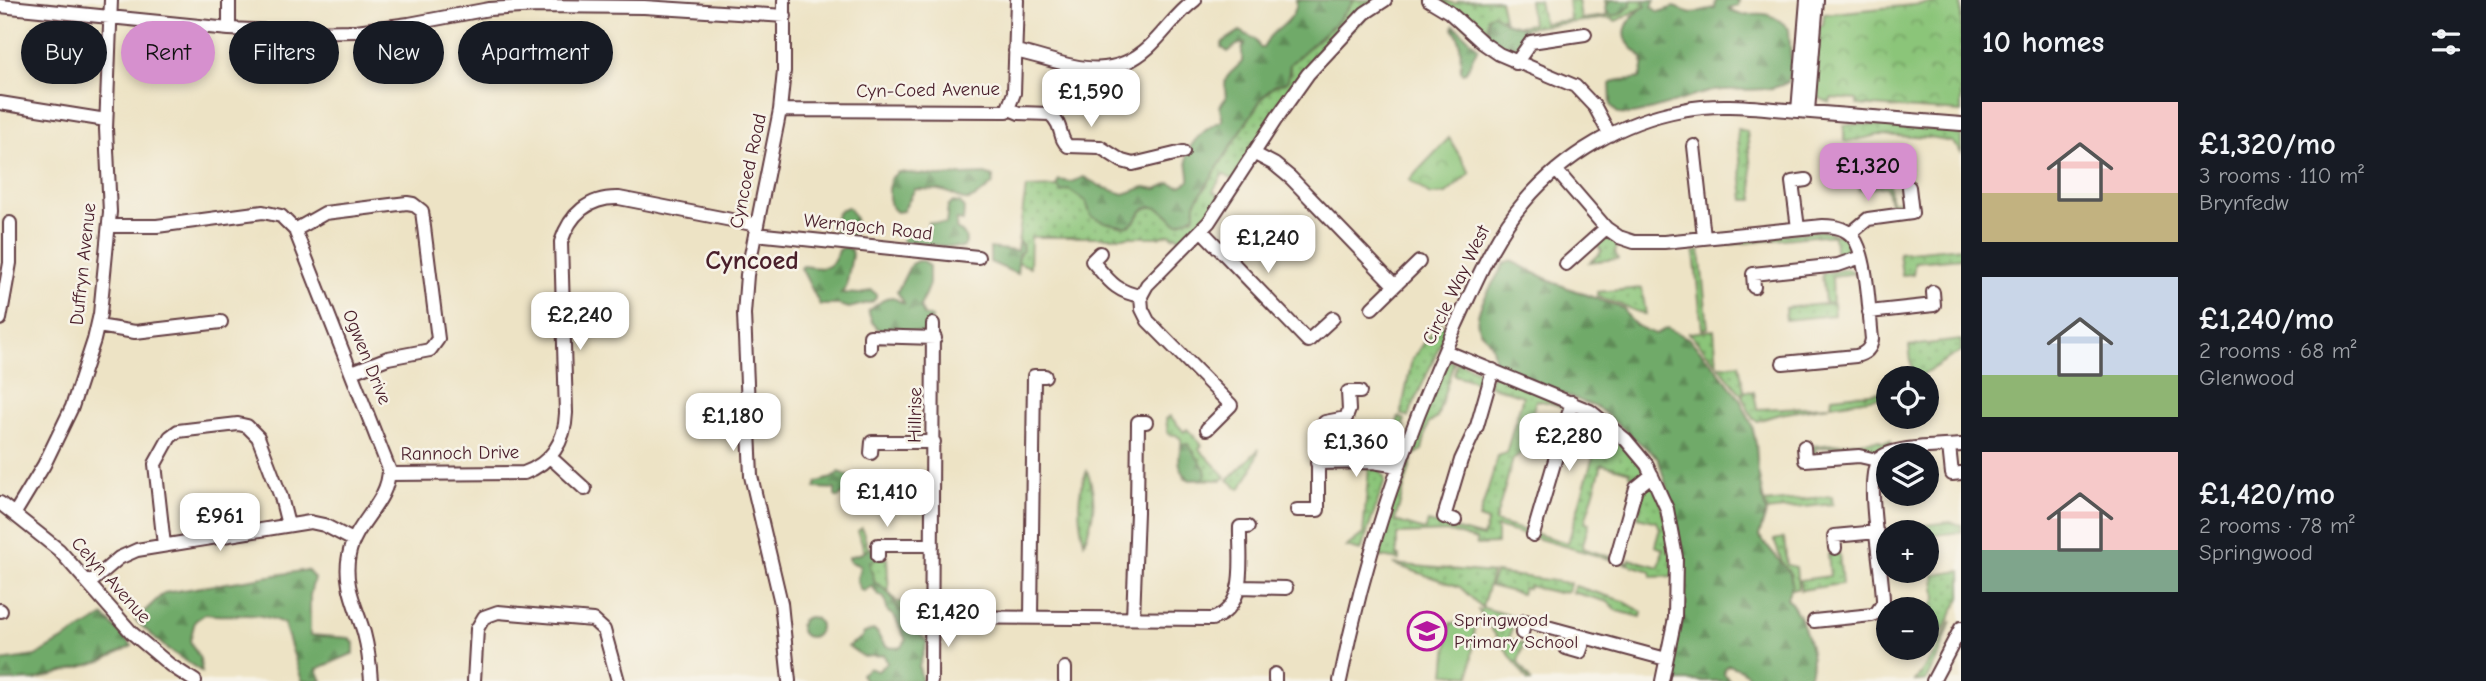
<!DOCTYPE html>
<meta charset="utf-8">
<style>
:root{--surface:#171b24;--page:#242831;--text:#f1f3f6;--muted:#9ea1a6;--accent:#d690ce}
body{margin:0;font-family:"Comic Neue",sans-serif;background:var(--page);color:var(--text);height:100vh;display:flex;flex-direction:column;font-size:26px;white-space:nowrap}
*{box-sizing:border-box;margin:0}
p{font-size:23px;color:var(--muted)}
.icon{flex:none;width:38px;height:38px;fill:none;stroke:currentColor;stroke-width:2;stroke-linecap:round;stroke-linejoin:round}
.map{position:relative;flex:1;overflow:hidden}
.side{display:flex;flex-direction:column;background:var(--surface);width:525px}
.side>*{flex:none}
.hud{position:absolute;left:21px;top:21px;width:665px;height:63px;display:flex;gap:14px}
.fabs{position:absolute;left:1876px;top:366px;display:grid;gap:14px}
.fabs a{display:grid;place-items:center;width:63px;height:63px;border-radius:50%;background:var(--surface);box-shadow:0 4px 10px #0003;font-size:35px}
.price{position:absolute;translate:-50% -60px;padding:0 16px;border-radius:14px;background:#fff;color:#222;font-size:23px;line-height:46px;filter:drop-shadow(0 2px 4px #0008)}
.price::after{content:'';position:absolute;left:50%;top:42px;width:21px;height:16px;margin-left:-10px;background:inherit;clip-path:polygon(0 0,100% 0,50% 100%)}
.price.on{background:var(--accent);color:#111}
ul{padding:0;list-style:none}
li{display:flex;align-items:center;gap:21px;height:175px;padding:0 21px}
li span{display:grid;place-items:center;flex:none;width:196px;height:140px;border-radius:0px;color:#555}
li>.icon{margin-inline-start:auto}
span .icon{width:84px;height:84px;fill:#fffc;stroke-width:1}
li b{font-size:30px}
h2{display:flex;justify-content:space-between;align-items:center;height:84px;padding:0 21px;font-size:30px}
.pill{padding:0 24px;border-radius:32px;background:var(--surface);box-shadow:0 4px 10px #0003;font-size:24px;line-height:63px}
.pill.on{background:var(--accent);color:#111}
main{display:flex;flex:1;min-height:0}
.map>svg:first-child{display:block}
.grass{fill:url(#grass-dots);stroke:#6a7252;stroke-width:2;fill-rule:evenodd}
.forest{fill:url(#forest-firs);stroke:#5d644a;stroke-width:2}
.park{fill:url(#park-crowns);stroke:#6a7252;stroke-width:2}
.pitch{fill:#8bc579;stroke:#6a7252;stroke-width:2}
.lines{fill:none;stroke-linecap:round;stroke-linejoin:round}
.minor-casing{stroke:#623c42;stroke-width:16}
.minor{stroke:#fff;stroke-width:12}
.labels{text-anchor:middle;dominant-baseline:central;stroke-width:5;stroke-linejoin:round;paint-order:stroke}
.street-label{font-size:19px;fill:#4a1f2b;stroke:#f7f3e8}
.poi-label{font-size:19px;fill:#4a1f2b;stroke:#f7f3e8;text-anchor:start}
.district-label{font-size:26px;font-weight:bold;fill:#4a1f2b;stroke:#f7f3e8}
</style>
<main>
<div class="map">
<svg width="1961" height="681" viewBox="0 0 1961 681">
<defs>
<pattern id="grass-dots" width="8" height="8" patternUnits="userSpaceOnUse" patternTransform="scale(1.75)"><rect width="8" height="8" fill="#8bc579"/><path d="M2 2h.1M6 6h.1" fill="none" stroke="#749f63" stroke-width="1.8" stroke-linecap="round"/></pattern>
<pattern id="forest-firs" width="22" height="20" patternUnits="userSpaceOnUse" patternTransform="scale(1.75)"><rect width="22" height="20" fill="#70aa69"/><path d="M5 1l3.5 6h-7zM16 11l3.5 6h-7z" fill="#5e8a57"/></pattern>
<pattern id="park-crowns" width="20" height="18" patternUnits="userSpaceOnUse" patternTransform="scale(1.75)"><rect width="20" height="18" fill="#8bc579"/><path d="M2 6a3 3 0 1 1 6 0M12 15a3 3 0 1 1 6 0" fill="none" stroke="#749f63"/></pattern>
</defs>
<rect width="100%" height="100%" fill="#f7f3e8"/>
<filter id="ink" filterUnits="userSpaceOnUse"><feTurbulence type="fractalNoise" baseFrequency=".0143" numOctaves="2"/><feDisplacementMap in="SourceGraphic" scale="14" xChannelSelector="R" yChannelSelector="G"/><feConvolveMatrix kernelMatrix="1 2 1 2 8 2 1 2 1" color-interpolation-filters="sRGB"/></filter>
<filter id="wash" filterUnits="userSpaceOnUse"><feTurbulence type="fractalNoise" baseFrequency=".00686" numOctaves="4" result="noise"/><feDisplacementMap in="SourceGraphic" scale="28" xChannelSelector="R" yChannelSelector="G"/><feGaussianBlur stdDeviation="1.57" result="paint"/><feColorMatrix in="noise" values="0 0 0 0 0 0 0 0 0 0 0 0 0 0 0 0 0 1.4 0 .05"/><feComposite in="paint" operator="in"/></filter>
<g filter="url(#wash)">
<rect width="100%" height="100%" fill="#ede3c5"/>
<path class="grass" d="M1354,0H1385L1321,58L1235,181L1223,174L1213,191L1224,198L1186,246L1176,235L1173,237L1170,234L1160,237H1031L1030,267L1017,262L1023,245L1018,242L1026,188L1057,187L1069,190L1087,202C1088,205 1088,209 1090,213C1093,219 1123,229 1130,225C1138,221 1139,209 1150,207C1160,205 1176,215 1187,218H1193L1195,215V203L1262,98L1275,85L1285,83L1290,74V64L1336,23Z
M1429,0H1444L1455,4L1459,1L1500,0L1505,22L1501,17L1519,49L1522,27L1518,26L1532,24L1529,0H1539L1543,23L1570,20L1568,0H1578L1581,19L1607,16L1605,0H1643L1646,6L1616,21L1609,18L1525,28L1526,39L1516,63Z
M1859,124L1961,132V152L1952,142L1930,138L1878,135L1848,142L1844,141V125Z
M1737,129L1747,131L1754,200H1744Z
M1881,149H1885L1891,202L1901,201V192L1905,193L1908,200L1902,201L1901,210L1892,212L1886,186L1859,190V187L1886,183Z
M1823,230L1846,238L1850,246L1848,255L1836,259L1834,236H1824L1823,235L1724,245V241Z
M1605,237L1618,244L1615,252L1618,259L1590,262L1602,251L1596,244Z
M1961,247V258L1915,262L1913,274L1902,275L1899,253Z
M1700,251L1708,328L1702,329L1694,252Z
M1846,269L1857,273L1832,276L1833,302L1825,303L1822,274Z
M1642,288L1646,315L1597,296V292Z
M1833,303L1834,315L1786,320L1785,308Z
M1440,322L1447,329L1408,417L1401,414L1412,359Z
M1714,330L1717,364L1689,333Z
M1961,340V352C1947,357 1924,377 1913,378L1909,346Z
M1449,361H1454L1437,418L1428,424L1422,450L1413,456L1395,521L1425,530L1428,522L1483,537L1488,521L1479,518L1498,456L1506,453L1523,396L1488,385L1493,370L1603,419L1657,484L1677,576L1651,577V571L1497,527V544L1477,545L1476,540L1450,532L1397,534V556H1399V560L1375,556L1416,429L1444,364ZM1536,400L1557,405L1569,412L1565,425L1605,438L1598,454L1594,453L1568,543L1495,522L1513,459L1521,453ZM1602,464L1630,472L1629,475L1644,480L1633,496L1642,499L1638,517L1657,522L1660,528L1655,546L1663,549L1659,567L1630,559L1629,563L1582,548L1589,523L1585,522Z
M1457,361L1481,372L1483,376L1481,383L1454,375Z
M1739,364L1744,390L1741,394L1719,366Z
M1745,391L1754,392L1757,409L1829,406L1780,414L1757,421L1753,419L1742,396Z
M1888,391V396L1831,405L1832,397Z
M1170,416L1184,432L1187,429L1202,445L1199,449L1226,477L1222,480L1185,479L1182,469L1181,439L1176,435L1168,434L1166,419Z
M1399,417L1405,420L1403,425L1405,427C1396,450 1397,459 1370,459L1369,453L1378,430H1394Z
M1880,440V442L1891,441V447L1873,454L1860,452L1859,445L1816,448V455L1813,454L1812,446Z
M1259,449L1252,470L1240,489L1228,480Z
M1369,466L1380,469L1385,480L1361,551L1346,547L1363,534Z
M1087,471C1097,496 1095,517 1084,542C1078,517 1076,494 1087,471Z
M1832,496L1833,504L1766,511L1765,503Z
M1951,522L1961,525V532L1927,536V532H1888V540H1885L1884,530Z
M862,528L871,558H887L889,593L897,602H925L932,604L931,627H914L875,587L858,531Z
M1784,538L1787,565L1796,567L1798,589H1792L1774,540Z
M1839,553L1842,584L1801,590L1799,580L1830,576L1828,554Z
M1393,564L1492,573L1482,608L1460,587Z
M1961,571V597L1937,642L1931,643L1928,612L1936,599L1934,575Z
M1495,573L1570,583L1568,591L1558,593L1529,586L1528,589L1523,588L1521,594L1490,586Z
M1575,586L1623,601L1642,612L1641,617L1617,611L1608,602L1572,592Z
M1484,608L1515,617L1509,639L1528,645H1523L1518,662L1531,681H1528L1478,610Z
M1951,621L1940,653L1926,680L1915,681L1938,648Z"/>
<path class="forest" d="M1296,0H1354L1336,23L1290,64L1288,80L1285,83L1275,85L1262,98L1195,203V215L1179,223L1175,222C1166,211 1151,199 1139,214C1136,219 1134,225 1128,226C1122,228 1097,220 1091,216L1086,202L1069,190L1061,192L1057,184L1059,180L1071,182L1084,177L1102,187L1124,194L1145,187L1157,189L1170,183L1180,186C1183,185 1188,183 1189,180C1190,173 1186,163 1187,157C1189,141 1209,126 1222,121C1223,109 1215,111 1226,98C1223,73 1227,78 1242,62V49L1245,43L1237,45L1228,52L1221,47L1223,42L1240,31L1255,39L1260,48H1263C1267,43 1267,38 1272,34C1282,27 1299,14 1296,0Z
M1610,0H1631V5L1622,14L1611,16L1605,9Z
M1643,0H1655L1652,7L1658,12L1674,7C1700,17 1690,12 1715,8L1716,0H1739L1738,6L1729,9C1746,24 1762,0 1789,29L1791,62L1788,82C1764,95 1739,87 1713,91C1688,96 1638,118 1618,114L1611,105L1610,84C1618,77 1631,81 1640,78C1649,53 1638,58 1628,43C1619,29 1634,12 1646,6Z
M1493,13L1505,22L1522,27L1524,31L1525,39L1513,56C1494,44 1485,42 1488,17Z
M1454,25L1478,47L1466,72L1463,73L1461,72C1460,58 1463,38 1453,29Z
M898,172L939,176L985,174L993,177V184C986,189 977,198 969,200C962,201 959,198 954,195C941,188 929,190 915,189L903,211L897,212C886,206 889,190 890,179Z
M953,202L960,203L964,209L963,221L957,220L956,229C963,232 966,235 966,243L963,248L903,242L902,233H927L928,222L946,224L948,206Z
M848,207C856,218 858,223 854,236L844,238L835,234C834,221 834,210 848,207Z
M1018,242L1021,243L1023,250L1019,254L1017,274L990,262V248L1017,251Z
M844,247L851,250L852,255L846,288L841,293L861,294L871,290L876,294V298L872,302L849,308L839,305H820L801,268L803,266C822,268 832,273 838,250Z
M917,261H924L929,266V284L920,307L924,315L932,318L928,333L878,329L872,322L868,311L886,298L892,297L905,304L897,292L911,264Z
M1511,261L1555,283L1624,309C1632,326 1640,328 1656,334L1667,328L1688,338L1712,363L1740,399L1752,425L1756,444L1758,472L1766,513L1759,536L1790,573L1792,584L1787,598C1801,614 1821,660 1807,680L1755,681L1742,670L1729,665L1725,668L1724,674L1730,681H1668L1672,655L1682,624L1680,613L1685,586L1676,519L1658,458L1598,408L1494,366C1494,357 1494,348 1488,339C1486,336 1482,334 1480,331C1469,315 1496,280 1504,264Z
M1182,444H1188L1205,469L1206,475L1203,479L1190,480C1178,472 1177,456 1182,444Z
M839,472C852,477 861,481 856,497L849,498L845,492L838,498L835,496V489L815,488L817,482L832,478Z
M872,547L876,559L869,562L875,583C885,587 895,599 898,610L902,611L907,605L916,609V615L926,616L919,633L927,642L919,667L922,681H865L861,674L869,668L878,671L887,663L884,655L864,657L848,646L861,638L864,633L873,630L877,632C883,646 886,650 902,647L906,640L895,617L888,612L884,597L878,595L872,586L864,591L860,589L857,580L860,566L849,561V557L862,553Z
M307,570L314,578L310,595V635L349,638L354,643V653L317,669L322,681H302L284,624C253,608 236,619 205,614L195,621L190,641L200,659L202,672L166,648L135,620L164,593Z
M104,616L132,646L102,661L35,680L0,681V661L35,656Z
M800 627a10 10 0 1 1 20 0a10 10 0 1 1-20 0Z"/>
<path class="park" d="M1961,0V112L1857,105V100L1831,98L1830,103L1819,98L1815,94L1819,26L1823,25L1824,14Z
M1449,138L1470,173L1446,194L1430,195L1409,180Z"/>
<path class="pitch" d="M1450,623L1475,625L1470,676L1445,674Z"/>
</g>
<g filter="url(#ink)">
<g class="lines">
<defs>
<path id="minor" d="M229,0V29
M784,0V71L780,110L747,275L744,314L751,476L781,603L789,681
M1429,0L1449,12L1483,43L1499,54L1575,86L1595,107L1610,135
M0,6L229,29L297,32L356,31L409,24L489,9L538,6L644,7L785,16
M1015,51C1064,61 1105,87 1149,47C1165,32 1177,13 1195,0
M1516,63L1531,42L1585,34
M0,103L106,120
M1009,109L1019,113L1050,114C1064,126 1058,138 1068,146L1100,147L1122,161L1133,164L1183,152
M780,110L1007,111L1014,93L1017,0
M1798,111L1807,0
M1808,111L1817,0
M1694,146L1704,237
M1253,153L1274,164L1291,178L1394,285
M1556,170L1606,228L1619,237L1634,242H1664L1823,226C1834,226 1846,228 1853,237C1868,256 1869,314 1872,339C1871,349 1865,354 1856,356L1783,363
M109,226H157L263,212L281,216L295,230L389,469C389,503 355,522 349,555C343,584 356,606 364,633C368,648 370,665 371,681
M1798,228L1792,182L1806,180
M295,230L325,213L407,203L413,204L422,211L438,339L430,350L388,358L352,372
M1202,231L1308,341L1333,318
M755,234L978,257
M1850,234L1868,219L1912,213L1909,187
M1100,253L1092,261C1108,279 1115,292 1141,296L1142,309L1148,321L1231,405L1207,429
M1566,264L1606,228
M1754,287L1753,274L1838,265L1861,257
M1141,296L1147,285L1209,222L1276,119L1308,74L1365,13L1385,0
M1372,308L1419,262
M1869,312L1934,305L1933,292
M0,319L10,263V223
M98,326L135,332L221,322
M870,348V336L935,338
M1445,351L1590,411L1626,440L1647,465L1667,509L1676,557L1675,618L1662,681
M1949,446L1952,474L1961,473
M1804,447L1805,460L1859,456L1877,460
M871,453L872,442H934
M550,457L585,489
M1317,463L1373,462L1398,466
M389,474L524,473C551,463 565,442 566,413L561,242C570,214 589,197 619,198L757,225
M0,503L59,550L132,633L170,665L195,681
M1297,510H1318V428L1325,422L1346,418L1349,410L1348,392H1360
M15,513L44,465L72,407L94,340L100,314L110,212L106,129L111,0
M1455,520L1444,517L1461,460L1477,426L1493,370
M1533,535L1572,402
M164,545L155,464L170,437L178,431L238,424L247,426L258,437L281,497L288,525
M1835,548L1834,536L1877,532
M878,556V545H932
M1616,559L1636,488L1652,475
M90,583L119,558L137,550L310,522L324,525L353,540
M1238,587L1286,588
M0,610L1,611
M931,617L1212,619C1249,607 1239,558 1240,527H1248
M1031,617L1034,376H1045
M1133,618L1137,512L1138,422H1146
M1814,621L1872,615L1877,612L1883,603C1884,576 1862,473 1880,458C1894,446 1942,447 1961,445
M1522,633L1525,621L1666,659
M1566,648L1580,652L1585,637
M1065,668V681
M1275,674V681
M474,681L477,629L484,617L498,612L593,620L604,630L618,681
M931,681L933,324
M1340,681C1365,555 1403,442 1456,325C1476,282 1493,238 1525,201C1564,155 1622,121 1682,110C1720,102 1759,108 1798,111C1852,115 1907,120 1961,124
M1933,681L1961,628"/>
</defs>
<use href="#minor" class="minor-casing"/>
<use href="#minor" class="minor"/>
</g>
</g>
<defs>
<symbol id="school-ring" viewBox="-11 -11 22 22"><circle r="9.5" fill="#f7f3e8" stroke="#b5179e" stroke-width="1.5"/><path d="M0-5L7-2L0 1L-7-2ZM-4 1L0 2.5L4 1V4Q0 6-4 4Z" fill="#b5179e"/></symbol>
</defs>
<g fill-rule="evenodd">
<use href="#school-ring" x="1405" y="609" width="44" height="44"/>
</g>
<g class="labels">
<g class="street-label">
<text transform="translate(928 90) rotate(-1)">Cyn-Coed Avenue</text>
<text transform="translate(748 171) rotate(-78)">Cyncoed Road</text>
<text transform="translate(868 227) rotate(6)">Werngoch Road</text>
<text transform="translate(83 264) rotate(-84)">Duffryn Avenue</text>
<text transform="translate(1456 285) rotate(-64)">Circle Way West</text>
<text transform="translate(367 357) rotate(68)">Ogwen Drive</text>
<text transform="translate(915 415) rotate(-89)">Hillrise</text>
<text transform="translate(460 453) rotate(-1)">Rannoch Drive</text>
<text transform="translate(111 580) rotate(48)">Celyn Avenue</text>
</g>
<g class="poi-label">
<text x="1454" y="620">Springwood<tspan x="1454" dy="22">Primary School</tspan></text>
</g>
<g class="district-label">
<text x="752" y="261">Cyncoed</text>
</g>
</g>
</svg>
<div class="fabs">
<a><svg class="icon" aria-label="locate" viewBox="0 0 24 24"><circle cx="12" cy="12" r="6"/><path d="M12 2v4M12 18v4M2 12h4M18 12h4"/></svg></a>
<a><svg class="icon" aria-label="layers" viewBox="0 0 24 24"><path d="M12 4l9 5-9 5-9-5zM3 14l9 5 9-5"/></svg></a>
<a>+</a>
<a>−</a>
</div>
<b class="price" style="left:1091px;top:129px">£1,590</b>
<b class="price on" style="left:1868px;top:203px">£1,320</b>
<b class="price" style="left:1268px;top:275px">£1,240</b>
<b class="price" style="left:580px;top:352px">£2,240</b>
<b class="price" style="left:733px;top:453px">£1,180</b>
<b class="price" style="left:1569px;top:473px">£2,280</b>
<b class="price" style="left:1356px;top:479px">£1,360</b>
<b class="price" style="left:887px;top:529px">£1,410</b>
<b class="price" style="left:220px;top:553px">£961</b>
<b class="price" style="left:948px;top:649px">£1,420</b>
<div class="hud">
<a class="pill">Buy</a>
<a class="pill on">Rent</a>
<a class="pill">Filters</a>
<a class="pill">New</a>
<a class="pill">Apartment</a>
</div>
</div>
<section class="side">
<h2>10 homes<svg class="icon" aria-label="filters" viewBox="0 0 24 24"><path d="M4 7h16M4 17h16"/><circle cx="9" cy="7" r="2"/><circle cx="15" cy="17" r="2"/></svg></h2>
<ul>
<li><span style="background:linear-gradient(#f6c9c9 65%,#c2b280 0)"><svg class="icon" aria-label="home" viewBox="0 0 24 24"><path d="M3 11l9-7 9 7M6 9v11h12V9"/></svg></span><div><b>£1,320/mo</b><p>3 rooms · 110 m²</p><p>Brynfedw</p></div></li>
<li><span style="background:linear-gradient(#c9d6e8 70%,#8fb573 0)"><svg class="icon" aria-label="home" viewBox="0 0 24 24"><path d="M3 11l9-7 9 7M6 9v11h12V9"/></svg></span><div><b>£1,240/mo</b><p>2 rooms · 68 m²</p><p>Glenwood</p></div></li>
<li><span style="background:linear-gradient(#f6c9c9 70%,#7fa58c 0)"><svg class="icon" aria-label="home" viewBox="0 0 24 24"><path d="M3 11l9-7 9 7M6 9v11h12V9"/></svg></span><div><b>£1,420/mo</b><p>2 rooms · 78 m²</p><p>Springwood</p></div></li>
</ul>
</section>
</main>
